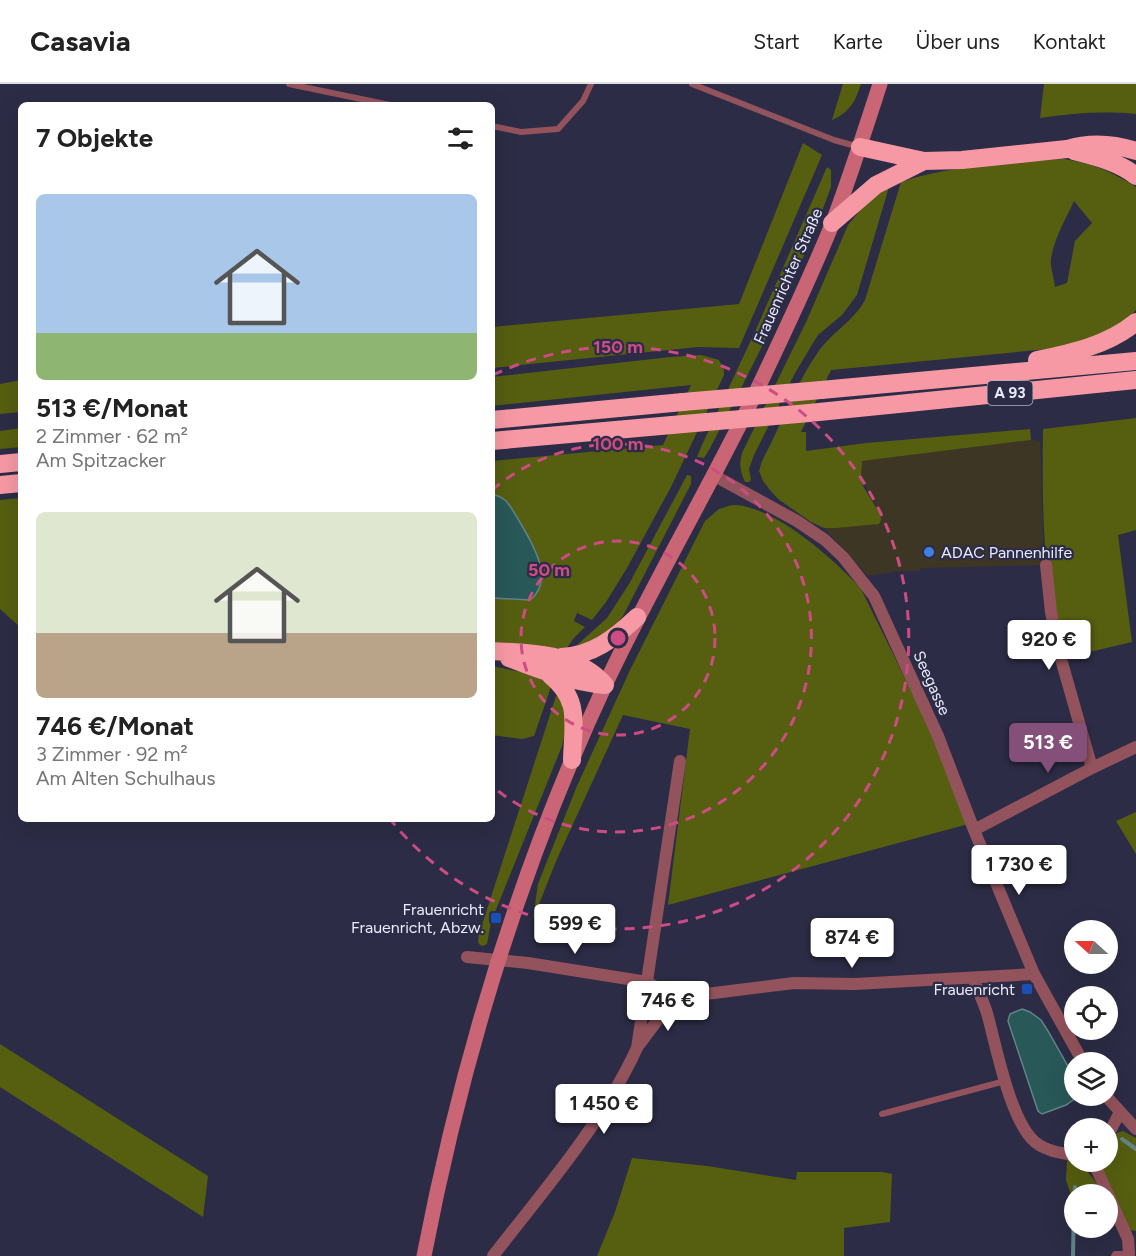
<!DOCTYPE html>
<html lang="de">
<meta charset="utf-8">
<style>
:root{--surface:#fff;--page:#f2f2f2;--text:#222;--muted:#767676;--line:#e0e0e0;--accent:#844f79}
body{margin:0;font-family:Figtree,sans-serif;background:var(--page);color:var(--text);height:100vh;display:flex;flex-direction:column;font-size:22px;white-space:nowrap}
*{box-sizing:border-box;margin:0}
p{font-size:20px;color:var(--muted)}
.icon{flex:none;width:33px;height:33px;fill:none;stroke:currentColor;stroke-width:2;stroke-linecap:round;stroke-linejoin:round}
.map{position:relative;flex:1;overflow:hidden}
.panel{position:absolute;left:18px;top:18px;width:477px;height:720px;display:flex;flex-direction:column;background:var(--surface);border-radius:9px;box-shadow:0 6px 24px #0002}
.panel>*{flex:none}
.needle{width:39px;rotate:291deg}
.fabs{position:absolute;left:1064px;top:836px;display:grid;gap:12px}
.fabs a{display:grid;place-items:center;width:54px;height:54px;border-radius:50%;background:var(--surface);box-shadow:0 6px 24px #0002;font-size:30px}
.price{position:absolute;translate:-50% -51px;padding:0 14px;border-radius:6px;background:#fff;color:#222;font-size:20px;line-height:39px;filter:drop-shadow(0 2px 3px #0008)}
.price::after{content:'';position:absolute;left:50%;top:36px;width:18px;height:14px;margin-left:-9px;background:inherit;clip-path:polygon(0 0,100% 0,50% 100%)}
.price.on{background:var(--accent);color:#fff}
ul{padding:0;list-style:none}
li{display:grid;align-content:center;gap:12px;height:318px;padding:0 18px}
li span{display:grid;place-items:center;height:186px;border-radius:9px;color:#555}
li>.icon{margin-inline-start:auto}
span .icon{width:108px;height:108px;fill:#fffc;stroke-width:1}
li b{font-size:26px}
h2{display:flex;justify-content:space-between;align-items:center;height:72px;padding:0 18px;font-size:26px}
header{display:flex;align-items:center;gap:36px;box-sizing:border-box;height:84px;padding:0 30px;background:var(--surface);border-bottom:2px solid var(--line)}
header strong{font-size:28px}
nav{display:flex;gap:33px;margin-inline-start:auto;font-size:21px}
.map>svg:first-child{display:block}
.commercial{fill:#3e3625}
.green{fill:#565e10;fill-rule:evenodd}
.water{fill:#295858;stroke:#628489;stroke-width:1.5}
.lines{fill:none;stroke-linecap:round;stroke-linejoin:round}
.stream{stroke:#628489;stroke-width:4}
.service{stroke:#93535c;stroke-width:6}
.minor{stroke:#93535c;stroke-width:12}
.secondary{stroke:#c96575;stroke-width:15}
.motorway{stroke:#f799a5;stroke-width:18}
.motorway-bridge{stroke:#f799a5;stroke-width:18}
.ring{fill:none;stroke:#cc4c83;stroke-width:3;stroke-dasharray:10 8}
.shop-dot{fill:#3f7fe0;stroke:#2c2c46;stroke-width:2}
.transit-dot{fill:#1a4fb4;stroke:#2c2c46;stroke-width:2}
.labels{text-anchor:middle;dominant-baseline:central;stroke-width:4.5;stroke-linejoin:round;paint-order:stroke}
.shield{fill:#2c2c46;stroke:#b0b0c5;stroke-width:1.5}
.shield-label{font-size:15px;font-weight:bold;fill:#e8e9fb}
.street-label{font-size:16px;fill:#e8e9fb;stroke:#2c2c46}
.poi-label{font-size:16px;fill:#e8e9fb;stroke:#2c2c46;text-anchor:end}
.centre{fill:#cc4c83;stroke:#2c2c46;stroke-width:3}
.ring-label{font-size:18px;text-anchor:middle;font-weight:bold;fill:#cc4c83;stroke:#2c2c46;stroke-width:4.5;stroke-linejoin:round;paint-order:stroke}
</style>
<header>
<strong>Casavia</strong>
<nav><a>Start</a><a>Karte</a><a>Über uns</a><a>Kontakt</a></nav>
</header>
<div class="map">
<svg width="1136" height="1172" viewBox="0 0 1136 1172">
<rect width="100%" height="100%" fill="#2c2c46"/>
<path class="commercial" d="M1031,356L1040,357L1044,481L921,484L920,487H901L868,492L824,444L879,440L880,430L861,394L862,377Z"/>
<path class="green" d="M843,0H861C855,18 850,28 832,36Z
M1044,0H1136V30C1103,27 1073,29 1040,34Z
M803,59L822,71L739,264L698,263L492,284V243L739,220Z
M1063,75C1093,79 1110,87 1136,103V226C1116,248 1085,256 1058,264L831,286L801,348H806V367L866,359L1030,345L1031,356L862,377L861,394L863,402L880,430L881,436L879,440L836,444H824L811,438L778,415L770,406L763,397L759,387L762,377C781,342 795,301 818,268C831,249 854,237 865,216L901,98C950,81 1011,79 1063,75ZM1074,117L1092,139L1075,157L1067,199L1055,203C1054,194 1050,183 1051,175C1054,154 1066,135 1074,117Z
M827,83L831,86V103C798,194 754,280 709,366L704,374L697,373L702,361L758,241Z
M889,103L857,211L842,231L818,251L813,259L794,291L754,371L749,385L751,396L749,398H745C740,388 739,380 742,369L807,236L848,141L867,118Z
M701,271L719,276L724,286V291L672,401L627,484L606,518L592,536L577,529L574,537L585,543L574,554L566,565L492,558V514L530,516L538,471C527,449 515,421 492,410V377L663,361L691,301L492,322V293L670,273Z
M21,296V328L0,330V300Z
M1136,334V446L1118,451L1132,558L1064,574C1042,500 1042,421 1043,345Z
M21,344V363L0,365V347Z
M687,391L691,392V400L623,532C611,546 596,561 576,562L607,534L629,500Z
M21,414V544L0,525V416Z
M732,421C772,420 835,476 861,505L976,738L668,821L690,645L623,631L557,775L533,835L538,800L577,702L630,586L705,437L719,425Z
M492,582L526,589L552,600L534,652L522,655L492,651Z
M558,606L567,641L562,662L491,838L487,860L483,862L480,861L478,858L479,850Z
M1136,728V770L1116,737Z
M0,960L208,1092L203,1133L0,1003Z
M1123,1047L1136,1054V1147L1129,1146L1099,1082L1100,1077H1107V1059L1117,1049Z
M632,1074L707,1082L796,1096L797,1088H882L892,1090L890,1138L844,1144V1172H597L615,1128Z
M1067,1076C1084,1076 1093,1096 1103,1109L1074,1110L1073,1117L1066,1096Z"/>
<path class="water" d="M492,410C496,411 501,413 505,416C511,422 516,432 521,440C533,460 555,497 530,516L492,514Z
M1022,925L1030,928L1041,936L1048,947L1074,993V1011H1080L1066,1021L1042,1030L1038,1027L1008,937L1010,930Z"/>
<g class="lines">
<path class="stream" d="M1122,1055L1136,1065
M1075,1110V1103
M1073,1172L1074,1117"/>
<path class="service" d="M289,0L390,21
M692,0L834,56L859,63
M492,42L521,48L558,45L583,17L591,0
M882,1030L1005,997
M1114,1172L1115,1170H1129"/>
<path class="minor" d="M713,391L797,437L825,456L843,473L874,512L938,652L974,746L1034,890L1083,978
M1046,481L1051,528L1057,561L1092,684
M974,746L1092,684L1136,663
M467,873L528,879L647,898L674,914
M973,894C978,906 983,917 987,929C996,961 1010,1037 1035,1058C1046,1067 1061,1069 1074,1071
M674,914L794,899L855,900L1034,890
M639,961L674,914
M1105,1011L1136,1045
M1107,1053L1120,1028
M1093,1077L1128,1155L1129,1170
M493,1172C544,1106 602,1040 637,964L680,677"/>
<path class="secondary" d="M424,1172C462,975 521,781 606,599C653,499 709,405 757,306C783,251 810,195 833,138C850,93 865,46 880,0"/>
<path class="motorway" d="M860,63L924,77L962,76L1067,65C1090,58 1112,59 1136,67
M1074,67C1096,73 1119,78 1136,92
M832,139L876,101L924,77
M1037,276C1072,269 1108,261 1136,238
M821,306L1136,277
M809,329L1136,296
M492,336L683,318
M492,357L672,341
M0,380L21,378
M0,401L21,399
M492,567C531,569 578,569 605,601
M561,573C592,572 615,554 637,533
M509,574C540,586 572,598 605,601
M550,591C581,616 573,639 572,676"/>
<path class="motorway-bridge" d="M683,318L821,306
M672,341L809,329"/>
</g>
<g class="ring">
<circle cx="618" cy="554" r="97"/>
<path d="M492 406A194 194 0 1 1 492 702"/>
<path d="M493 291A291 291 0 1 1 390 735"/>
</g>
<circle class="shop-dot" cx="929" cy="468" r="6"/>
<g class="transit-dot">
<rect x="490" y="828" width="12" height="12" rx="3"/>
<rect x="1021" y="899" width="12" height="12" rx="3"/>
</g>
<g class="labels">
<rect class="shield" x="987.5" y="297" width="45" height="24" rx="4.5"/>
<g class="shield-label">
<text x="1010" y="309">A 93</text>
</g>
<g class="street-label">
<text transform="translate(788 192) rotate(-66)">Frauenrichter Straße</text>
<text transform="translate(932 599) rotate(66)">Seegasse</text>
</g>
<g class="poi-label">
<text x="941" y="468" text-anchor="start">ADAC Pannenhilfe</text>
<text x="484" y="825">Frauenricht<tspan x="484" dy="18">Frauenricht, Abzw.</tspan></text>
<text x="1015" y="905">Frauenricht</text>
</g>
</g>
<circle cx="618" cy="554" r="9" class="centre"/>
<g class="ring-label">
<text x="618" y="269">150 m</text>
<text x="618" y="366">100 m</text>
<text x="549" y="492">50 m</text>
</g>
</svg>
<div class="fabs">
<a><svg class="needle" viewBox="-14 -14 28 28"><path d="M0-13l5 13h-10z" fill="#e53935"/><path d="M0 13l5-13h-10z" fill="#767676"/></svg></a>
<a><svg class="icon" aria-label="locate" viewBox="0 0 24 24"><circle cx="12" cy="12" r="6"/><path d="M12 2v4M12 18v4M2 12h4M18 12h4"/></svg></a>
<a><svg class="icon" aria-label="layers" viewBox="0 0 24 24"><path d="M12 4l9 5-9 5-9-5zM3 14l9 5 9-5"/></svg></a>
<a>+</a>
<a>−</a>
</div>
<b class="price" style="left:1049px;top:587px">920 €</b>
<b class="price on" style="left:1048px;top:690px">513 €</b>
<b class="price" style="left:1019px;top:812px">1 730 €</b>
<b class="price" style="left:575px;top:871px">599 €</b>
<b class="price" style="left:852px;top:885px">874 €</b>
<b class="price" style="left:668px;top:948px">746 €</b>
<b class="price" style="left:604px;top:1051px">1 450 €</b>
<section class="panel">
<h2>7 Objekte<svg class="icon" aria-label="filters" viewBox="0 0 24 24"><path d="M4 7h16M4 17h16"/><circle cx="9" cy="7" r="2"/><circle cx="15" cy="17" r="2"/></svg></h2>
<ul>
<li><span style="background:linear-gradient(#a9c7e8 75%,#8fb573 0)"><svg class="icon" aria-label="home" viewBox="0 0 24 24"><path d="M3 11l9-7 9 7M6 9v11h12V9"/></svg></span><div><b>513 €/Monat</b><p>2 Zimmer · 62 m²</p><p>Am Spitzacker</p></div></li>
<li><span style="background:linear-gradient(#dfe7d0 65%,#b9a48a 0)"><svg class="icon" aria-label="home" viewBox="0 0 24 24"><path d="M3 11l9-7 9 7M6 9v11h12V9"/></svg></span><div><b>746 €/Monat</b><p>3 Zimmer · 92 m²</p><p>Am Alten Schulhaus</p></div></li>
</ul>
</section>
</div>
